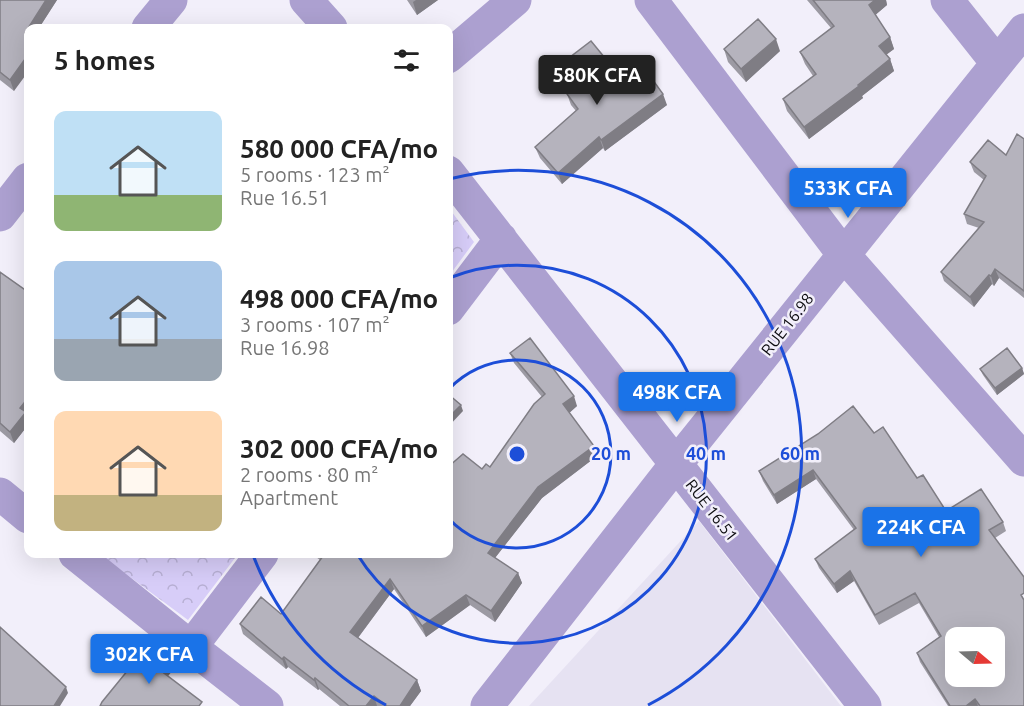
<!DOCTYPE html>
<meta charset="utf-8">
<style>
:root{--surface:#fff;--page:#f2f2f2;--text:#222;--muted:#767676;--accent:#1a73e8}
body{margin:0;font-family:Ubuntu,sans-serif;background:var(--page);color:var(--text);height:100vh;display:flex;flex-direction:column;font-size:22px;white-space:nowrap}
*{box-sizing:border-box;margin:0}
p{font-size:20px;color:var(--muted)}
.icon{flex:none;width:33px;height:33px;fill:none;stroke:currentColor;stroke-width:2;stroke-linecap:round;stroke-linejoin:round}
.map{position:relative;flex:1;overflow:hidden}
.side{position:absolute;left:24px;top:24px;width:429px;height:534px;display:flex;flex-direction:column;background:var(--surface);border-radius:12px;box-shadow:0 6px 24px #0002}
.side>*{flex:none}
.needle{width:39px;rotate:109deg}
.buttons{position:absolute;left:945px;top:627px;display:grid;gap:12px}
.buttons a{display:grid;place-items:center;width:60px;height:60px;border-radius:12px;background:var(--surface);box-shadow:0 6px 24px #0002;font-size:30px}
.price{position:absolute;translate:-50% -51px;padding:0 14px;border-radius:6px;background:var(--accent);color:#fff;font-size:20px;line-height:39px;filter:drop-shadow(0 2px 3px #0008)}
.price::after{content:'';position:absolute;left:50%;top:36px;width:18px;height:14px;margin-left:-9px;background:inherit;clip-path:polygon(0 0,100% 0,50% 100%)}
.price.on{background:#222;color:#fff}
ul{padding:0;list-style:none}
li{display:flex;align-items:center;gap:18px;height:150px;padding:0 30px}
li span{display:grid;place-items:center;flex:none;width:168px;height:120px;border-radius:12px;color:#555}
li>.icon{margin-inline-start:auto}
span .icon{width:72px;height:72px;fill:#fffc;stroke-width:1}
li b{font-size:26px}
h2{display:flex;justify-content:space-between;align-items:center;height:72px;padding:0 30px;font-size:26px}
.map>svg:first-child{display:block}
.built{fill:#e6e2f2}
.park{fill:url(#park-crowns)}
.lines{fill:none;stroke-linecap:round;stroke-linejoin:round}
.minor{stroke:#aca0d0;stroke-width:33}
.wall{fill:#9c9aa3}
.shaded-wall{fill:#7f7d84}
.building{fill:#b5b3bd;stroke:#7f7d84;stroke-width:1.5;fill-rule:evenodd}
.ring{fill:none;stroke:#1d4ed8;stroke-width:3}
.labels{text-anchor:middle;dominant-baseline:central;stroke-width:5;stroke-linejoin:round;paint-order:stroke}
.street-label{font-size:16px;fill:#0c0c0f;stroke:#f2effa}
.centre{fill:#1d4ed8;stroke:#f2effa;stroke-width:3}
.ring-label{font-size:18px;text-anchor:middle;font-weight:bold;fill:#1d4ed8;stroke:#f2effa;stroke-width:5;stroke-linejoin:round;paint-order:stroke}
</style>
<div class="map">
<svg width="1024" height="706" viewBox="0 0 1024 706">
<defs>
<pattern id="park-crowns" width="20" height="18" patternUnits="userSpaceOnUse" patternTransform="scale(1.5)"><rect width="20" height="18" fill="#d7cdf8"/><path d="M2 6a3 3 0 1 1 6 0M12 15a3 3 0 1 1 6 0" fill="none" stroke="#b7afd3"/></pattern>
</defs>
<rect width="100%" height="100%" fill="#f2effa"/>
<path class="built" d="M699,521L841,706H529Z"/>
<path class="park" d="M449,208L474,242L449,276Z
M99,554H238L188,620Z"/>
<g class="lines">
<path class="minor" d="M306,0L331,28
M651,0L843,254L1024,460
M947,0L997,63
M148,28L171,0
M448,57L515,0
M448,172L865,706
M0,215L28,179
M448,309L501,239
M0,494L28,517
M75,554L191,647L267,706
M191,647L262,554
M487,706L676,464L1024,30"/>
</g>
<path class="wall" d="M0,0H57L39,28H28L14,91L0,80Z
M407,0H438L417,15Z
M807,0H886L887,5L875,15L890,37L894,49L886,55L890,59L894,71L862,96L863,98L809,139L787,111L783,99L813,76L805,64L800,52L831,28Z
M724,49L780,51L746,82L728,62Z
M565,61L623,80L667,105L605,151L603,148L562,184L540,158L535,147L576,111L571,105L567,94L579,85L569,73Z
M1024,139V298L999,278L994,286L992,284L974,307L944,281L941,272L979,228L967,224L964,214L984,180L974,172L970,162L1006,155Z
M0,272L28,292V414L27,416L28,420V425L14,443L0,431Z
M510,353L577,406L569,413L597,456L542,498L495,558L518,573L522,583L495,622L470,605L426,637L394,589L358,638L417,680L421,691L410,706H340L319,689L318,690L288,667L286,669L243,634L240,624L281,614L320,560L312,554H448L482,469L490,467L542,397L514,363Z
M1022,368L1024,374L997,395L983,375L980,369Z
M874,433L917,478L946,511L1003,522L1006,531L995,538L1024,706H948L920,662L917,653L939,637L919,603L879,625L854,581L837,593L819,568L815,559L854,530L816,479L777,504L763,481L759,471Z"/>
<path class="shaded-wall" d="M46,0H57L39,28H28V42L25,33Z
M416,0H438L417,15L413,2Z
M875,0H886L887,5L873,17L869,5Z
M890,37L894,49L883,57L879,46Z
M776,39L780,51L746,82L741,69Z
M28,55V72L14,91L10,80Z
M890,59L894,71L862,96L863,98L809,139L804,127Z
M663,94L667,105L605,151L601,140Z
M599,137L603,148L562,184L558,173Z
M995,269L999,278L994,286L991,276Z
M989,275L992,284L974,307L970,297Z
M1022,368L1024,374L997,395L995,388Z
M574,396L577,406L567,415L563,404Z
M28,398V414L27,416L28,420V425L14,443L10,432L20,408Z
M461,405L463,411L448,427V418Z
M594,446L597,456L542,498L491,563L488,553L538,487Z
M813,470L816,479L777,504L774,495Z
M850,571L854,581L837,593L834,584Z
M518,573L522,583L495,622L491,611Z
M390,579L394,589L354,643L350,632Z
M466,595L470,605L426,637L422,626Z
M284,657L288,667L286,669L282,659Z
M169,659L173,670L164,681L160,670Z
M315,678L319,689L318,690L314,680Z
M417,680L421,691L410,706H400Z
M66,687L68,693L60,706H54Z
M374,696L377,706H366Z
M975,699L978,706H966Z"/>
<path class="building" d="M0,0H46L25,33L28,35V55L10,80L0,72Z
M813,0H875L869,5L890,37L879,46L890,59L858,85L859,86L804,127L783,99L816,74L800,52L834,26Z
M758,19L776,39L741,69L724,49Z
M591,41L623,80L642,65L663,94L601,140L599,137L558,173L535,147L578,109L567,94L582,83L565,61Z
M1017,134L1024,139V291L995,269L991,276L989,275L970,297L941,272L984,222L964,214L986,176L970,162L988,140L1006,155Z
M0,272L28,292V398L20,408L26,412L10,432L0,423Z
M530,338L574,396L563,404L594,446L538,487L488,553L518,573L491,611L466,595L422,626L390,579L350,632L417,680L400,706H387L374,696L366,706H349L315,678L314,680L284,657L282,659L240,624L261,597L281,614L323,556L321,554H448V467L463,454L482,469L486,464L490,467L534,404L545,394L510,353Z
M1007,348L1022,368L995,388L980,369Z
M448,394L461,405L448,418Z
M853,406L874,433L883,427L917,478L923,475L946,511L981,489L1003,522L989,530L1024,577V593L1021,595L1024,600V706H980L975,699L966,706H950L917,653L941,636L915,593L875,615L850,571L834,584L815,559L856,528L813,470L774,495L759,471L818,434ZM956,638H994V676H956Z
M0,627L66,687L54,706H0Z
M150,643L169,659L160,670L202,702L199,706H100L102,702Z"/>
<g class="ring">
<path d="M449 389A94 94 0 1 1 449 519"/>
<path d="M449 278A189 189 0 1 1 357 554"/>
<path d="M386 705A283 283 0 0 1 253 555M449 179A283 283 0 0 1 648 705"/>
</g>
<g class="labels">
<g class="street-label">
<text transform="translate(787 324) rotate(-52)">RUE 16.98</text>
<text transform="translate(712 510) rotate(52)">RUE 16.51</text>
</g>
</g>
<circle cx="517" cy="454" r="9" class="centre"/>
<g class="ring-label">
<text x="611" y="460">20 m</text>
<text x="706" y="460">40 m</text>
<text x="800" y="460">60 m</text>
</g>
</svg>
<div class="buttons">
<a><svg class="needle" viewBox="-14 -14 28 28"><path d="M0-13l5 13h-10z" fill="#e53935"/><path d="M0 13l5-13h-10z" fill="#767676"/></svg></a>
</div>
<b class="price on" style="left:597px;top:106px">580K CFA</b>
<b class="price" style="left:848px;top:219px">533K CFA</b>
<b class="price" style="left:677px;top:423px">498K CFA</b>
<b class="price" style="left:921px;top:558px">224K CFA</b>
<b class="price" style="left:149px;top:685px">302K CFA</b>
<section class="side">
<h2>5 homes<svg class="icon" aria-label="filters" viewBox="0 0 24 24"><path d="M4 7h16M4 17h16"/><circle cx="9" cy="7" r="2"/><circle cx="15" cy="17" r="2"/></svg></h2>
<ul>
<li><span style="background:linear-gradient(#bfe0f5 70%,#8fb573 0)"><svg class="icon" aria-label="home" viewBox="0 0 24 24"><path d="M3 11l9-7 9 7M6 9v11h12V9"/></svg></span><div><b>580 000 CFA/mo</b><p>5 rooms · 123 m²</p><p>Rue 16.51</p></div></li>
<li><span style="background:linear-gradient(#a9c7e8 65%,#9aa5b1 0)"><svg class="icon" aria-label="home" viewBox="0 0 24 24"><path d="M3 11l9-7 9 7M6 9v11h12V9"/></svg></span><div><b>498 000 CFA/mo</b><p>3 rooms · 107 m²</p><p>Rue 16.98</p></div></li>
<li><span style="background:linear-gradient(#ffd9b3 70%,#c2b280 0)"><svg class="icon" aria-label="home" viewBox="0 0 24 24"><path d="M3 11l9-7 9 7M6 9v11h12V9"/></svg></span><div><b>302 000 CFA/mo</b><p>2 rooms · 80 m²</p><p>Apartment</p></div></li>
</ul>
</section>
</div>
